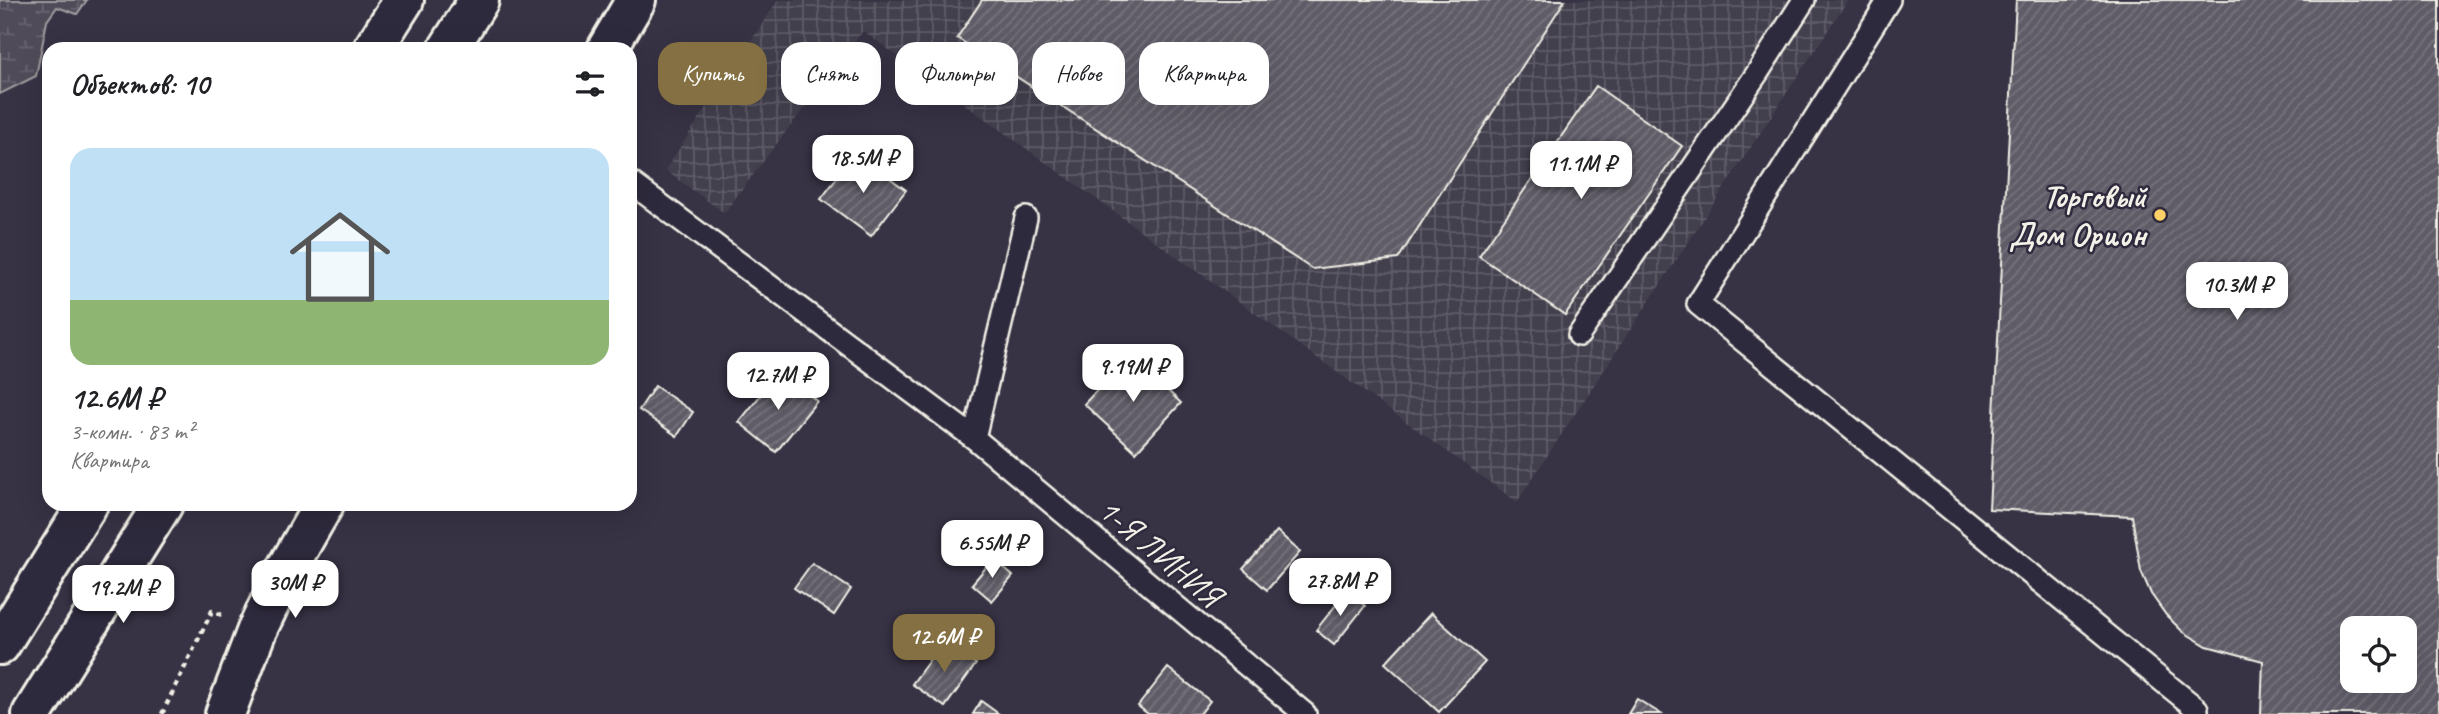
<!DOCTYPE html>
<html lang="ru">
<meta charset="utf-8">
<style>
:root{--surface:#fff;--page:#f2f2f2;--text:#202124;--muted:#757577;--line:#e0e0e0;--accent:#847042}
body{margin:0;font-family:Caveat,sans-serif;background:var(--page);color:var(--text);height:100vh;display:flex;flex-direction:column;font-size:26px;white-space:nowrap}
*{box-sizing:border-box;margin:0}
p{font-size:23px;color:var(--muted)}
.icon{flex:none;width:38px;height:38px;fill:none;stroke:currentColor;stroke-width:2;stroke-linecap:round;stroke-linejoin:round}
.map{position:relative;flex:1;overflow:hidden}
.side{position:absolute;left:42px;top:42px;width:595px;height:469px;display:flex;flex-direction:column;background:var(--surface);border-radius:21px;box-shadow:0 7px 28px #0002}
.side>*{flex:none}
.hud{position:absolute;left:658px;top:42px;width:665px;height:63px;display:flex;gap:14px}
.fabs{position:absolute;left:2340px;top:616px;display:grid;gap:14px}
.fabs a{display:grid;place-items:center;width:77px;height:77px;border-radius:14px;background:var(--surface);box-shadow:0 7px 28px #0002;font-size:35px}
.price{position:absolute;translate:-50% -60px;padding:0 16px;border-radius:14px;background:#fff;color:#222;font-size:23px;line-height:46px;filter:drop-shadow(0 2px 4px #0008)}
.price::after{content:'';position:absolute;left:50%;top:42px;width:21px;height:16px;margin-left:-10px;background:inherit;clip-path:polygon(0 0,100% 0,50% 100%)}
.price.current{background:var(--accent);color:#fff}
ul{padding:0;list-style:none}
li{display:grid;align-content:center;gap:14px;height:371px;padding:0 28px}
li+li{border-top:2px solid var(--line)}
li span{display:grid;place-items:center;height:217px;border-radius:21px;color:#555}
li>.icon{margin-inline-start:auto}
span .icon{width:126px;height:126px;fill:#fffc;stroke-width:1}
li b{font-size:30px}
h2{display:flex;justify-content:space-between;align-items:center;height:84px;padding:0 28px;font-size:30px}
.pill{padding:0 24px;border-radius:21px;background:var(--surface);box-shadow:0 7px 28px #0002;font-size:24px;line-height:63px}
.pill.current{background:var(--accent);color:#fff}
.map>svg:first-child{display:block}
.industrial{fill:url(#industrial-grid)}
.wetland{fill:url(#wetland-marsh);stroke:#a29ea0;stroke-width:2}
.building{fill:url(#building-hatch);stroke:#f4f1e8;stroke-width:2;fill-rule:evenodd}
.lines{fill:none;stroke-linecap:round;stroke-linejoin:round}
.lane-casing{stroke:#f4f1e8;stroke-width:26}
.secondary-casing{stroke:#f4f1e8;stroke-width:44}
.path{stroke:#f4f1e8;stroke-width:4.5;stroke-dasharray:5 5;stroke-linecap:butt}
.lane{stroke:#2f2a3d;stroke-width:21}
.secondary{stroke:#2f2a3d;stroke-width:38}
.poi-dot{fill:#ffd166;stroke:#2f2a3d;stroke-width:2.5}
.labels{text-anchor:middle;dominant-baseline:central;stroke-width:5;stroke-linejoin:round;paint-order:stroke}
.poi-label{font-size:33px;font-weight:bold;fill:#f4f1e8;stroke:#2f2a3d;text-anchor:end}
.street-label{font-size:33px;fill:#f4f1e8;stroke:#2f2a3d}
</style>
<div class="map">
<svg width="2439" height="714" viewBox="0 0 2439 714">
<defs>
<pattern id="industrial-grid" width="8" height="8" patternUnits="userSpaceOnUse" patternTransform="scale(1.75)"><rect width="8" height="8" fill="#433f4e"/><path d="M0 4h8M4 0v8" fill="none" stroke="#5f5b68"/></pattern>
<pattern id="wetland-marsh" width="20" height="14" patternUnits="userSpaceOnUse" patternTransform="scale(1.75)"><rect width="20" height="14" fill="#504b59"/><path d="M1 5h8M5 5V1M11 12h8M15 12V8" fill="none" stroke="#6a6571"/></pattern>
<pattern id="building-hatch" width="6" height="6" patternUnits="userSpaceOnUse" patternTransform="scale(1.75)"><rect width="6" height="6" fill="#5f5c67"/><path d="M-1 1l2-2M0 6l6-6M5 7l2-2" fill="none" stroke="#77747d"/></pattern>
</defs>
<rect width="100%" height="100%" fill="#373244"/>
<filter id="ink" filterUnits="userSpaceOnUse"><feTurbulence type="fractalNoise" baseFrequency=".0143" numOctaves="2"/><feDisplacementMap in="SourceGraphic" scale="14" xChannelSelector="R" yChannelSelector="G"/><feConvolveMatrix kernelMatrix="1 2 1 2 8 2 1 2 1" color-interpolation-filters="sRGB"/></filter>
<g filter="url(#ink)">
<path class="industrial" d="M778,0H1848L1517,502L863,31L724,213L665,170Z"/>
<path class="wetland" d="M0,0H87L77,14L57,7L47,21L36,76L0,94Z"/>
<path class="building" d="M982,0H1565L1398,259L1312,269L957,38Z
M2016,0H2439V714H2261L2263,661L2207,646L2182,631L2166,615L2151,594L2141,571L2132,516L1989,509ZM2352,628H2404V681H2352Z
M1596,86L1682,146L1565,315L1479,256Z
M856,153L906,190L871,236L821,199Z
M1130,355L1181,403L1136,452L1084,404Z
M780,371L817,401L776,452L739,422Z
M655,386L693,412L677,436L639,410Z
M1277,531L1300,552L1267,590L1243,569Z
M993,559L1013,576L992,601L972,584Z
M812,563L851,589L834,615L794,588Z
M1347,591L1365,606L1334,645L1316,630Z
M1431,613L1485,662L1439,712L1385,663Z
M944,640L976,664L945,707L912,684Z
M1168,668L1210,701L1200,714H1148L1138,706Z
M1637,699L1661,714H1628Z
M981,701L999,714H973Z"/>
<g class="lines">
<defs>
<path id="lane" d="M1889,0L1698,304L2197,709V714
M630,182L974,438L1305,714
M1579,335L1758,72L1804,0
M974,438L1026,218"/>
<path id="secondary" d="M373,49L404,0
M448,49L479,0
M607,49L636,0
M0,645L88,504
M32,714L163,504
M225,714L257,630L284,574L324,504"/>
</defs>
<use href="#lane" class="lane-casing"/>
<use href="#secondary" class="secondary-casing"/>
<path class="path" d="M162,714L212,611L222,615"/>
<use href="#lane" class="lane"/>
<use href="#secondary" class="secondary"/>
</g>
</g>
<circle class="poi-dot" cx="2160" cy="215" r="7"/>
<g class="labels">
<g class="poi-label">
<text x="2146" y="196">Торговый<tspan x="2146" dy="38">Дом Орион</tspan></text>
</g>
<g class="street-label">
<text transform="translate(1160 552) rotate(40)">1-Я ЛИНИЯ</text>
</g>
</g>
</svg>
<div class="fabs">
<a><svg class="icon" aria-label="locate" viewBox="0 0 24 24"><circle cx="12" cy="12" r="6"/><path d="M12 2v4M12 18v4M2 12h4M18 12h4"/></svg></a>
</div>
<b class="price" style="left:863px;top:195px">18.5M ₽</b>
<b class="price" style="left:1581px;top:201px">11.1M ₽</b>
<b class="price" style="left:2237px;top:322px">10.3M ₽</b>
<b class="price" style="left:1133px;top:404px">9.19M ₽</b>
<b class="price" style="left:778px;top:412px">12.7M ₽</b>
<b class="price" style="left:992px;top:580px">6.55M ₽</b>
<b class="price" style="left:1340px;top:618px">27.8M ₽</b>
<b class="price" style="left:295px;top:620px">30M ₽</b>
<b class="price" style="left:123px;top:625px">19.2M ₽</b>
<b class="price current" style="left:944px;top:674px">12.6M ₽</b>
<div class="hud">
<a class="pill current">Купить</a>
<a class="pill">Снять</a>
<a class="pill">Фильтры</a>
<a class="pill">Новое</a>
<a class="pill">Квартира</a>
</div>
<section class="side">
<h2>Объектов: 10<svg class="icon" aria-label="filters" viewBox="0 0 24 24"><path d="M4 7h16M4 17h16"/><circle cx="9" cy="7" r="2"/><circle cx="15" cy="17" r="2"/></svg></h2>
<ul>
<li><span style="background:linear-gradient(#bfe0f5 70%,#8fb573 0)"><svg class="icon" aria-label="home" viewBox="0 0 24 24"><path d="M3 11l9-7 9 7M6 9v11h12V9"/></svg></span><div><b>12.6M ₽</b><p>3-комн. · 83 m²</p><p>Квартира</p></div></li>
</ul>
</section>
</div>
